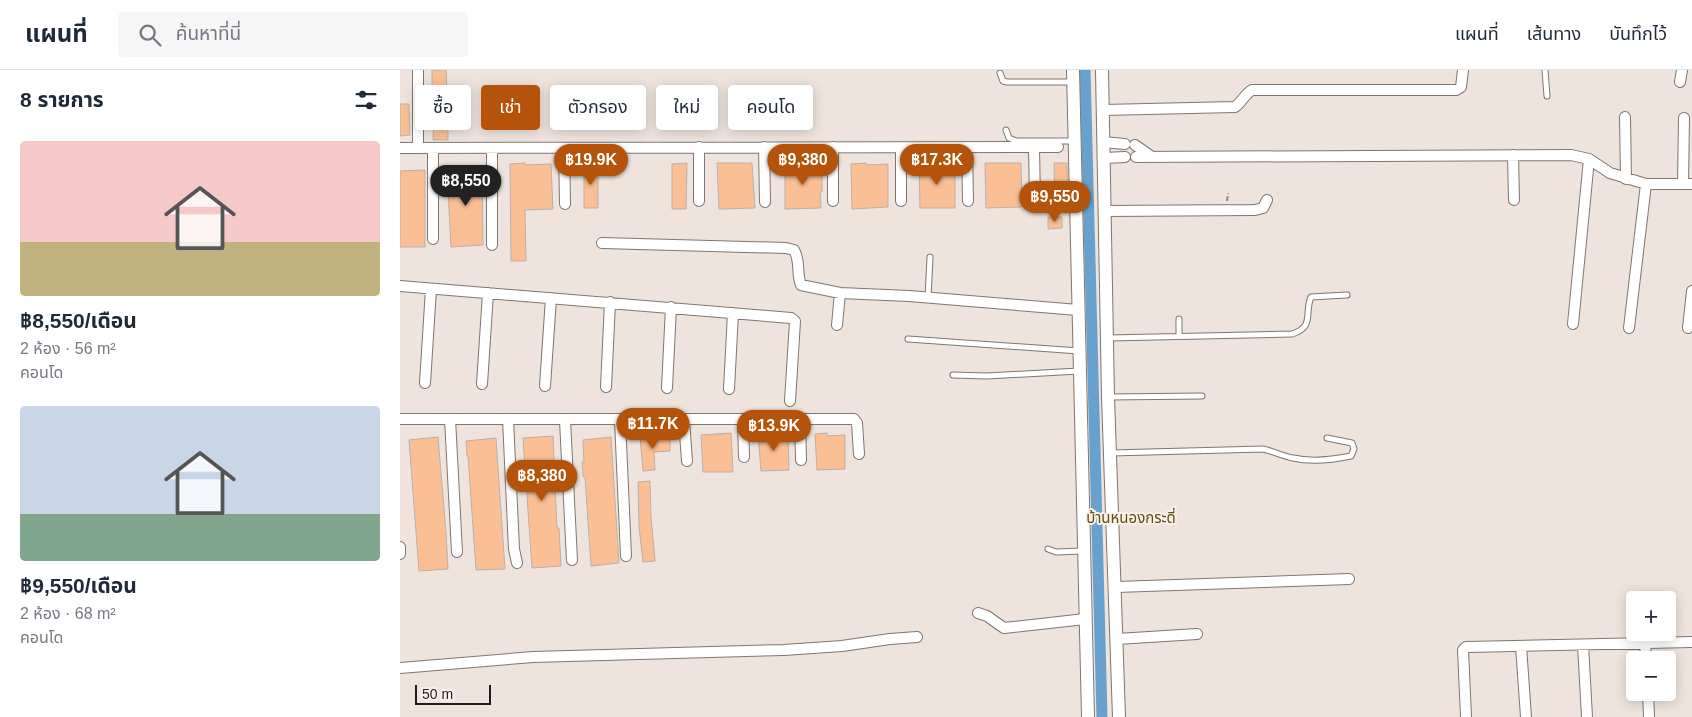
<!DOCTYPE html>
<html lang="th">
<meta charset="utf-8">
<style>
:root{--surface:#fff;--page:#f6f6f7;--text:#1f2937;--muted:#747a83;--line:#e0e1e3;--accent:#b45309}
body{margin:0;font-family:Arial,"Noto Sans Thai",sans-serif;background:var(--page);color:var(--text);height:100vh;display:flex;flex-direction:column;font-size:19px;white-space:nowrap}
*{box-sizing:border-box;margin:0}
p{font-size:16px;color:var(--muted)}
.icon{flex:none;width:28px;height:28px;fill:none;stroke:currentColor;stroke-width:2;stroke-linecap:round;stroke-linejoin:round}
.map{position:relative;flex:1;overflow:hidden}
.details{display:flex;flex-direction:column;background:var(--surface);width:400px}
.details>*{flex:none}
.guide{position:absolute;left:15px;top:15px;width:475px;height:45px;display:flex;gap:10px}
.buttons{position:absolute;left:1226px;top:521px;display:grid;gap:10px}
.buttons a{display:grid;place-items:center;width:50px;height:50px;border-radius:5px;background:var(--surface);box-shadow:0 2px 12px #0003;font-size:25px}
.scale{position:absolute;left:15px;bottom:12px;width:76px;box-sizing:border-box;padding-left:5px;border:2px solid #201d1a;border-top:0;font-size:14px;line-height:18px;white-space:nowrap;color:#201d1a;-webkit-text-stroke:4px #fbf1ea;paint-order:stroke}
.price{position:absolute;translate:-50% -42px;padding:0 11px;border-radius:18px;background:var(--accent);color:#fff;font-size:16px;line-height:32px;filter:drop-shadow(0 1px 2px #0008)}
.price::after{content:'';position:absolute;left:50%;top:30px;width:15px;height:11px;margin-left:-8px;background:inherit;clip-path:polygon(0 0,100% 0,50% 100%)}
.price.selected{background:#222;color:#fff}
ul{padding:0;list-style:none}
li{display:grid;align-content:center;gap:10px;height:265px;padding:0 20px}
li span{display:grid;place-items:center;height:155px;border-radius:5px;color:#555}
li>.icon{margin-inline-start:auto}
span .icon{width:90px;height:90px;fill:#fffc;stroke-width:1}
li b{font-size:21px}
h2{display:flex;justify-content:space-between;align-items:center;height:60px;padding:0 20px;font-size:21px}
.chip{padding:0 18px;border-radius:5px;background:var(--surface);box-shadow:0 2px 12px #0003;font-size:18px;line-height:45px}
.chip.selected{background:var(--accent);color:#fff}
header{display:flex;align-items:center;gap:30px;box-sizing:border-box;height:70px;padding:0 25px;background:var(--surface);border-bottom:1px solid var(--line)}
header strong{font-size:24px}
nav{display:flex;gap:28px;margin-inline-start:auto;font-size:18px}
.search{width:350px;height:45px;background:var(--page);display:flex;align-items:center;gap:12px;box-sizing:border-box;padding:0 18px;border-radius:5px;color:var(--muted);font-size:19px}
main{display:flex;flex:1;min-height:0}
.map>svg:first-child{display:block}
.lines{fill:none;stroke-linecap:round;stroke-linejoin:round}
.canal{stroke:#68a1cd;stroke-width:11}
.building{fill:#fabf94;stroke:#bbb1ab}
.service-casing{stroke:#7e766f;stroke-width:7}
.minor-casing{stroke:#7e766f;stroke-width:12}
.tertiary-casing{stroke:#7e766f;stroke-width:14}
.path{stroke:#8e8782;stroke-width:2;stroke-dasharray:5 2.5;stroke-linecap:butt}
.service{stroke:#fff;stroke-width:5}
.minor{stroke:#fff;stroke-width:10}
.tertiary{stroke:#fff;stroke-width:12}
.labels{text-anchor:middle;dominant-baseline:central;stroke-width:4;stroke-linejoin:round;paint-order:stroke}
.quarter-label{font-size:15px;fill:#5b4f11;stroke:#fbf1ea}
</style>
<header>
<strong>แผนที่</strong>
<div class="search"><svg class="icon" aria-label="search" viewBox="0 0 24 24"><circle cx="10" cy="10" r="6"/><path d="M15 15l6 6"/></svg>ค้นหาที่นี่</div>
<nav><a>แผนที่</a><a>เส้นทาง</a><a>บันทึกไว้</a></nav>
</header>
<main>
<section class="details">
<h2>8 รายการ<svg class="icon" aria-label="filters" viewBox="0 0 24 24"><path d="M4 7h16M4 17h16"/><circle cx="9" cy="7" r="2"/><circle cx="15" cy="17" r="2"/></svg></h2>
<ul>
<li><span style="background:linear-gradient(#f6c9c9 65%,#c2b280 0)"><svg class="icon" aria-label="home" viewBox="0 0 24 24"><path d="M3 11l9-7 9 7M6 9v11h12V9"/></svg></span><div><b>฿8,550/เดือน</b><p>2 ห้อง · 56 m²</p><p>คอนโด</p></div></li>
<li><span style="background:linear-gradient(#c9d6e8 70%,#7fa58c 0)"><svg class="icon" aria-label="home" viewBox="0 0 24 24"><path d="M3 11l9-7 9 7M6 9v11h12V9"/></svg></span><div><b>฿9,550/เดือน</b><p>2 ห้อง · 68 m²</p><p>คอนโด</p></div></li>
</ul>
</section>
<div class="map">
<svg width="1292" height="647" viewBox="0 0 1292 647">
<rect width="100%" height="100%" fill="#eee4dd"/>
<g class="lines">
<path class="canal" d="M685,0L702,647"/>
</g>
<path class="building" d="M32,0H46L47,21L32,22Z
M0,34H9L10,65L0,66Z
M34,39H48V70H33Z
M125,93V95L151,94L153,139L125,140L126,191H111L110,94Z
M198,93V138H184V94Z
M287,93L286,139H272V94Z
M317,93H352L355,138L319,139Z
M466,93V95L488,94V137L452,139L451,94Z
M555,93V138H520L519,94Z
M585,93H621L622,137L586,138Z
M654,93H667L668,137H655Z
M422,94V122H420L421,138L385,139V95Z
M82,99L83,175L51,177L47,100Z
M25,100V177H0V101Z
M648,147H662V158L648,159Z
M331,363L333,402H303L301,365Z
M388,363L389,400L361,401L358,365Z
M427,363V366L445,365V399L417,400L415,364Z
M153,366L157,458H159L161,496L132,498L123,368Z
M240,366H270V381L254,382L255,400L243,401Z
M38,367L46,462L48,499L19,501L9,370Z
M211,367L219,493L191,496L185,407H183L182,392H184L183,370Z
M96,368L105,499L76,500L68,386H67L66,371Z
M250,411L251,447L255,491L243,492L239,456L238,412Z"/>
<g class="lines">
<defs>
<path id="service" d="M1145,0L1147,26
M600,3L603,11L607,12H672
M606,60L609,68L616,71H674
M528,228L530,187
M779,266V249
M708,268L892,264C915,257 904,243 911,227L947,225
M508,269L679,281
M553,305L587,306L679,301
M709,327L802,326
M711,383L863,379C873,381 882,386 893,388C911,392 932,390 951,386L954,379L952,373L927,368
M713,448L746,450
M648,479L656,482L683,481"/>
<path id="minor" d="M18,0V78
M1280,12L1282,0
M703,40L835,37C842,32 844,25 852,20H1056L1061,17L1063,0
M1225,47L1226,109
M703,72L725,74
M735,75L752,87
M364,77L365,132
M567,77L568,131
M634,77L635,131
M0,78L658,77
M33,78V169
M92,78V175
M164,78L165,134
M1113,85L1114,130
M736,87L1171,85L1189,89L1210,103L1246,114H1292
M704,88L725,87
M1283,114L1284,48
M299,131V77
M433,131V77
M501,131V77
M705,141L855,140L863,138L867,130
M202,173L386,178L394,180C401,192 396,203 401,215L440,223L509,226L678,240
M0,216L391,248L395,251L390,331
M1173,254L1189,89
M437,255L440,223
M1229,258L1246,114
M1288,258L1292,221
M25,313L31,219
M82,314L88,223
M145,316L151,228
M206,317L210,232
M267,318L271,237
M329,319L333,243
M0,349H454L457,353L459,384
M50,349L57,482
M108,349L114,479L117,493
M165,350L172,490
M220,350L226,486
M284,350L287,391
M343,350L344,387
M400,350L401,390
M0,477V484
M716,517L949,509
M578,543L587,546L604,558L685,549
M717,569L797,564
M1245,573L1246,590
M1183,575L1187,647
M1121,576L1126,647
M0,598L133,587L384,580L442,576L490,569L517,567
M1248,622L1249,647
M1066,647L1063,580L1066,577L1292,572"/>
<path id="tertiary" d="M673,0L688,647
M702,0L708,327L719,647"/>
</defs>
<use href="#service" class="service-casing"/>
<use href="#minor" class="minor-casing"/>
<use href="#tertiary" class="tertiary-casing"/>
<path class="path" d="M827,131L828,123"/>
<use href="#service" class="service"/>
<use href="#minor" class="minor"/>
<use href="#tertiary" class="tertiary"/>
</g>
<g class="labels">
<g class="quarter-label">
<text x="731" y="447">บ้านหนองกระดี่</text>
</g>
</g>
</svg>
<div class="buttons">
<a>+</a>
<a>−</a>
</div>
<div class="scale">50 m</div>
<b class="price" style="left:191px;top:116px">฿19.9K</b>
<b class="price" style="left:403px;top:116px">฿9,380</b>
<b class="price" style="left:537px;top:116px">฿17.3K</b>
<b class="price selected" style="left:66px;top:137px">฿8,550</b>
<b class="price" style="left:655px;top:153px">฿9,550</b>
<b class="price" style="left:253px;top:380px">฿11.7K</b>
<b class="price" style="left:374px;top:382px">฿13.9K</b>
<b class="price" style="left:142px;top:432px">฿8,380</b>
<div class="guide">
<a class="chip">ซื้อ</a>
<a class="chip selected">เช่า</a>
<a class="chip">ตัวกรอง</a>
<a class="chip">ใหม่</a>
<a class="chip">คอนโด</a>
</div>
</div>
</main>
